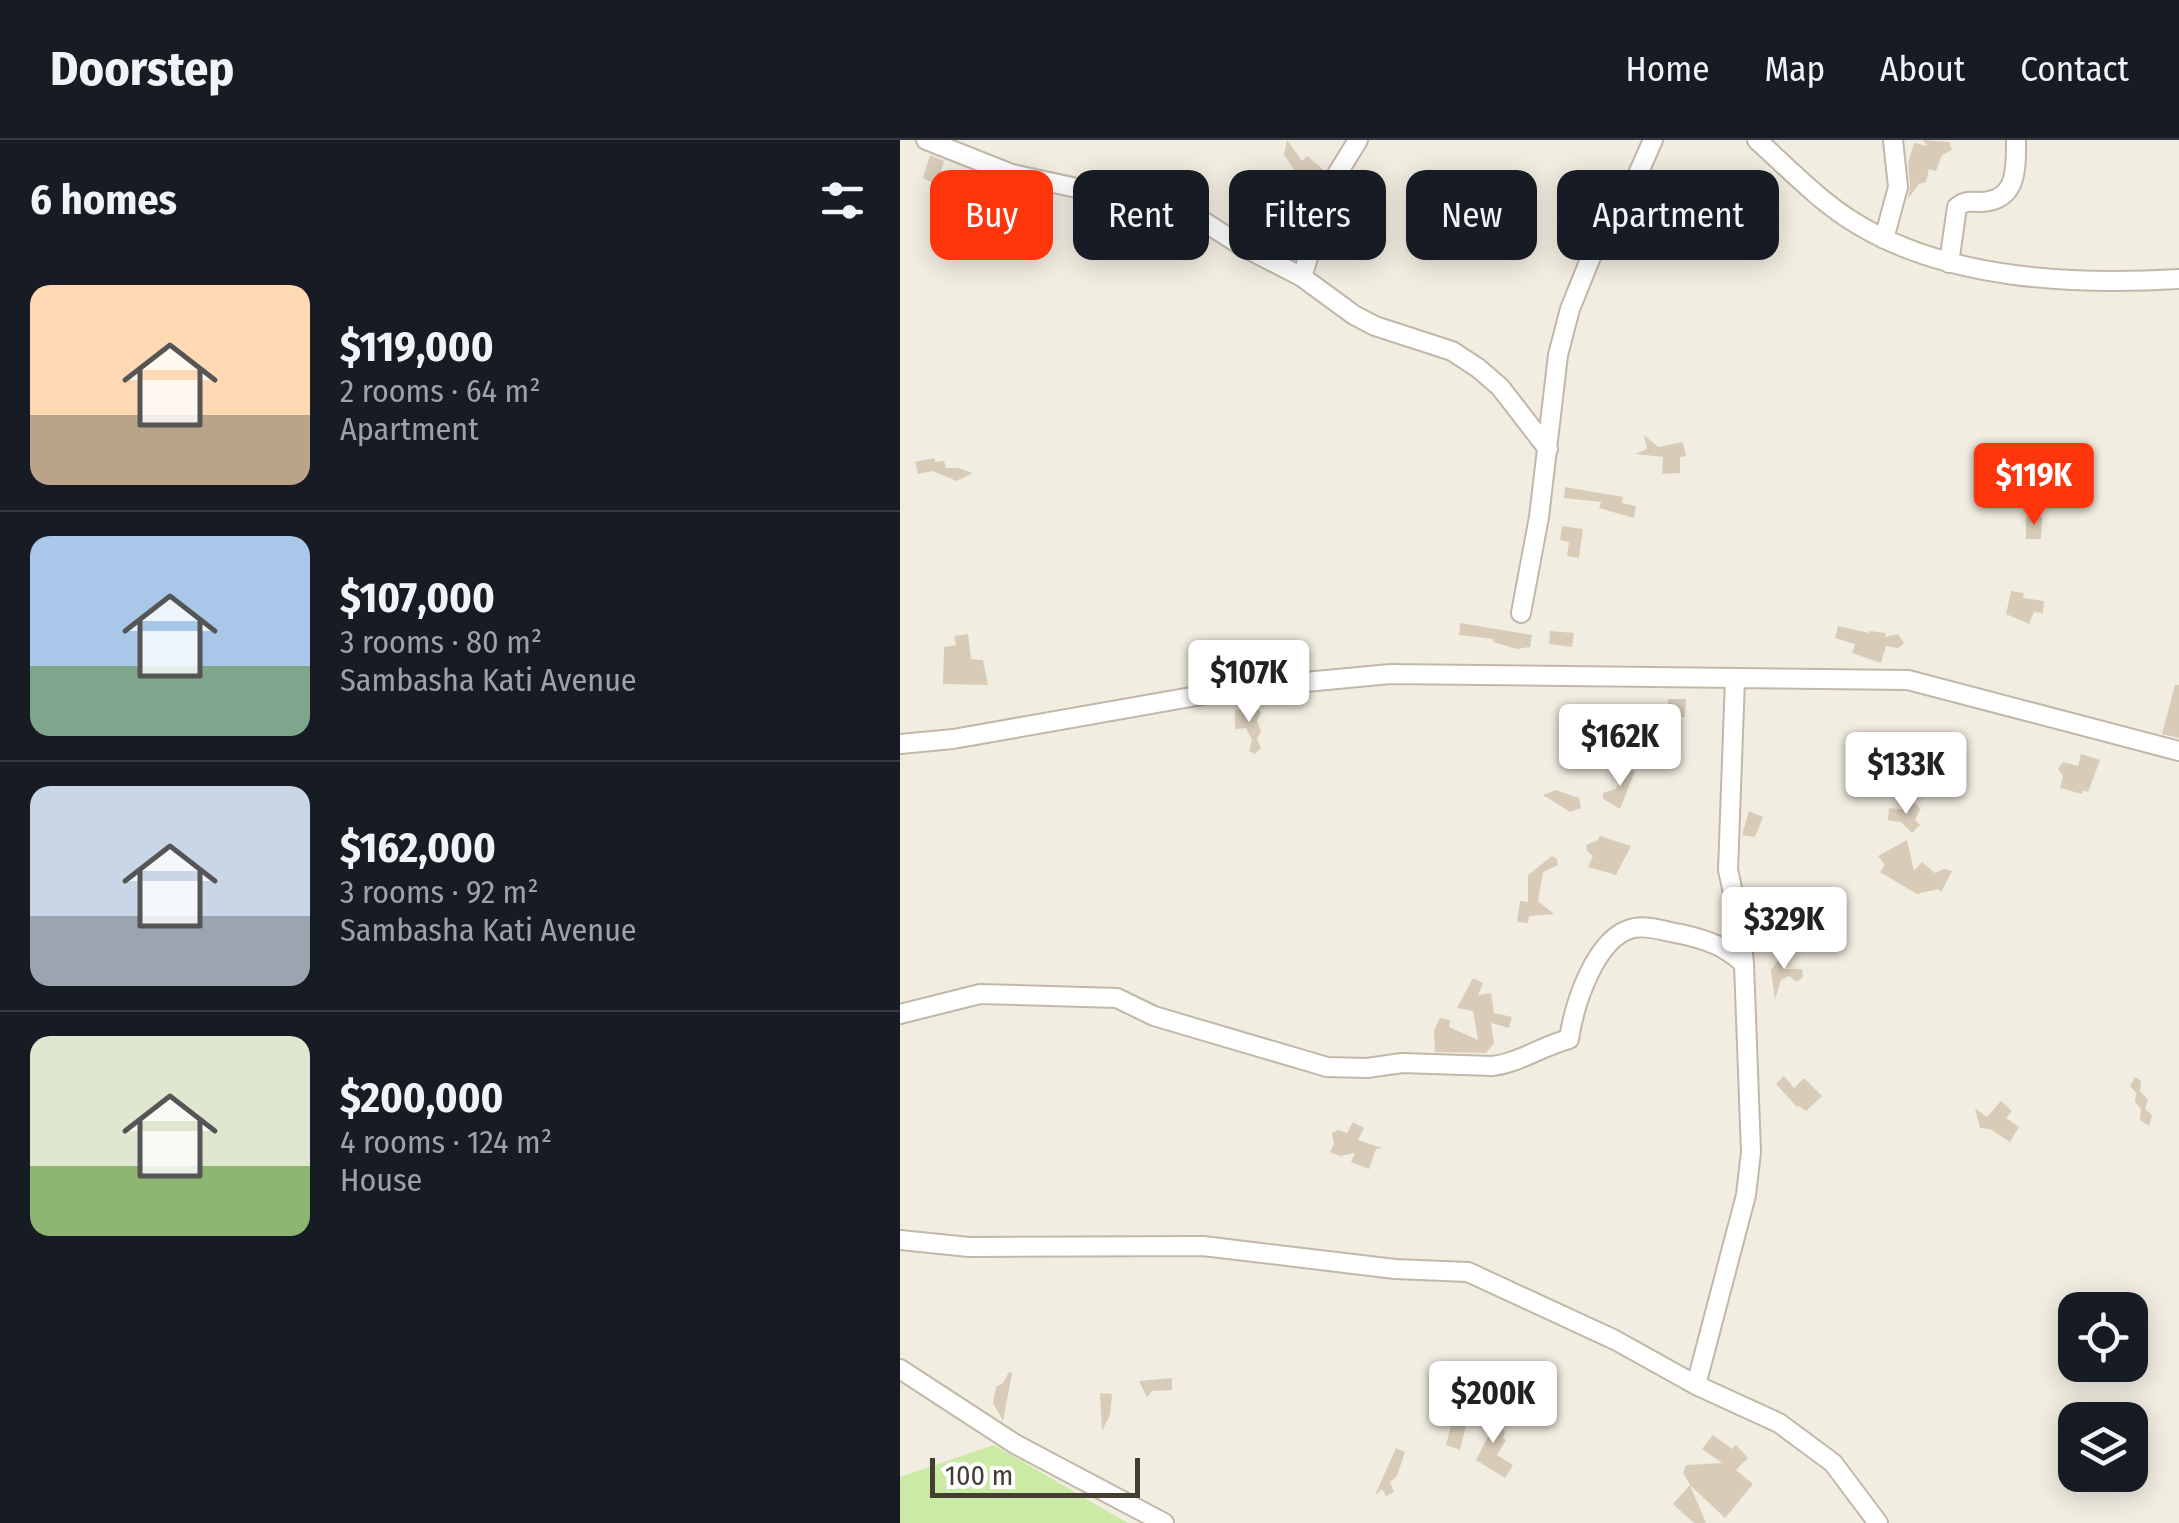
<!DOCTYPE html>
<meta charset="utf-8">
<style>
:root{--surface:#171b24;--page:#20242c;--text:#f1f3f6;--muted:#9ea1a6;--line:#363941;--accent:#ff350c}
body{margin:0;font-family:"Fira Sans Condensed",sans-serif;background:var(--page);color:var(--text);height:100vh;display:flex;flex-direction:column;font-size:38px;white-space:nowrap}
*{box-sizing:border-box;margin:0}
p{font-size:32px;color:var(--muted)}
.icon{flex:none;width:55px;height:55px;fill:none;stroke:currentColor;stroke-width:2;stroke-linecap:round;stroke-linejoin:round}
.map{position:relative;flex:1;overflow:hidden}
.drawer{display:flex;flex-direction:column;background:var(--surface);width:900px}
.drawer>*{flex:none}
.guide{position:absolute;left:30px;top:30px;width:950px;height:90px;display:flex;gap:20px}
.controls{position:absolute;left:1158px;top:1152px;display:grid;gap:20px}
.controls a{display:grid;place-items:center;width:90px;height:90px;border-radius:20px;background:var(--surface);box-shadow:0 5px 25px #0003;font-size:50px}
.scale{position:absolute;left:30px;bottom:25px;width:210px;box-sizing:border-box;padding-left:10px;border:5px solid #443d32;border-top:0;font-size:28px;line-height:35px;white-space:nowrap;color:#443d32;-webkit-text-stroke:8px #fff;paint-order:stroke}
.price{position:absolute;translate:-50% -85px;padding:0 22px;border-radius:10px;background:#fff;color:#222;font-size:32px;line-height:65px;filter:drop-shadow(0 2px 5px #0008)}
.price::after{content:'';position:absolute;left:50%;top:60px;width:30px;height:22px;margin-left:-15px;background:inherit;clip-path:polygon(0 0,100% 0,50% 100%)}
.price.on{background:var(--accent);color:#fff}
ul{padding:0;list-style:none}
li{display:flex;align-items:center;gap:30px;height:250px;padding:0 30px}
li+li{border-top:2px solid var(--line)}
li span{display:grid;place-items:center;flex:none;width:280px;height:200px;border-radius:20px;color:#555}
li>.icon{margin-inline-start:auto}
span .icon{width:120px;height:120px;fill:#fffc;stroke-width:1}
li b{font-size:42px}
h2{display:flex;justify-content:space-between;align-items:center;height:120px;padding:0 30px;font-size:42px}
.chip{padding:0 35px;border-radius:20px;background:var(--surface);box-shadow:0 5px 25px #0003;font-size:35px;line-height:90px}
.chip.on{background:var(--accent);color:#fff}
header{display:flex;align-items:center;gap:60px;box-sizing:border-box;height:140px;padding:0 50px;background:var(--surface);border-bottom:2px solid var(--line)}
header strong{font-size:48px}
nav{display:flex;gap:55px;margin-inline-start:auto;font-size:35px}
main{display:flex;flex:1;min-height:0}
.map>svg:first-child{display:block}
.green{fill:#caeaa6}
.building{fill:#d8ccb9}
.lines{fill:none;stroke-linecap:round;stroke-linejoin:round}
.minor-casing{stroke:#c1b8a7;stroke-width:22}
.minor{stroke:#fff;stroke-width:18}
</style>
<header>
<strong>Doorstep</strong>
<nav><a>Home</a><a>Map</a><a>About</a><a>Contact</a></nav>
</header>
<main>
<section class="drawer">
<h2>6 homes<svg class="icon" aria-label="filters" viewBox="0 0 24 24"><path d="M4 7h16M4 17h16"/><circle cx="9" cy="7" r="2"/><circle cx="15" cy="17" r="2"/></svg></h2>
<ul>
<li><span style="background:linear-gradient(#ffd9b3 65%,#b9a48a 0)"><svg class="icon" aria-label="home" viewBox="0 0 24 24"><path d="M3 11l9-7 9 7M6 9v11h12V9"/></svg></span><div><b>$119,000</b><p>2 rooms · 64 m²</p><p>Apartment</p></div></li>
<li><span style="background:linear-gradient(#a9c7e8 65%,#7fa58c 0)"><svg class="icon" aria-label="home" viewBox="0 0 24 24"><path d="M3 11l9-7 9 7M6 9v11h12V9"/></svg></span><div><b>$107,000</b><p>3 rooms · 80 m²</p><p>Sambasha Kati Avenue</p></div></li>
<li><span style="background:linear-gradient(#c9d6e8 65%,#9aa5b1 0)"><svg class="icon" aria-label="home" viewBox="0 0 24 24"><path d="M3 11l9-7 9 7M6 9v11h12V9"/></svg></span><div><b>$162,000</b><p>3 rooms · 92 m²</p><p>Sambasha Kati Avenue</p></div></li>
<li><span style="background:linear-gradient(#dfe7d0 65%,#8fb573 0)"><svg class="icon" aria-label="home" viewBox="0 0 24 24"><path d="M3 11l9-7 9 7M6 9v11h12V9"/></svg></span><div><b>$200,000</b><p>4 rooms · 124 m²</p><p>House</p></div></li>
</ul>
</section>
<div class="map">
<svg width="1279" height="1383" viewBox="0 0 1279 1383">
<rect width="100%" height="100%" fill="#f2ede1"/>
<path class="green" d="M94,1305L224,1381L228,1383H0V1337Z"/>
<path class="building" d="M387,0L402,21L407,16L425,31L414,57L409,43L397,39L396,32L384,15Z
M1023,0L1049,2L1052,10L1042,15L1036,31L1029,29L1026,42L1019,44L1008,59L1010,46L1008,23L1014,3L1027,6Z
M30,15L44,21L37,45L23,38Z
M35,68L62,67L67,75L60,80L52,76L38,86L37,74L40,70Z
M744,295L758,307L783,302L786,316L780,317V333L762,334L763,317L735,314L747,309Z
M34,318L35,322L44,321L46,328H58L73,333L57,341L32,331L18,334L15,322Z
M665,347L723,357L722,363L736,366L734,378L699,368L701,362L664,358Z
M1126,377H1142L1141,399H1126Z
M662,386L683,389L679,418L667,416L669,402L660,400Z
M1111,451L1124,453L1123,458L1144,461L1143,473L1134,472L1129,484L1106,474Z
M560,483L632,495L630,507L617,509L593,502L594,499L559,495Z
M938,486L969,493L970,491L986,493L985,497L998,494L1004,503L998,508L986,506L981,523L952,513L955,504L935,498Z
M650,491L674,493L672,507L649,504Z
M68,494L71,519L83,520L88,545L43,544L44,507L56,505L54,496Z
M1275,545H1279V598L1262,594Z
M768,559H786L785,577H768Z
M355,566L361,572L357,581L361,591L357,599L361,608L355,614L349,611L352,600L346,588L335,589V570Z
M1181,614L1200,620L1188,652L1183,650L1182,654L1160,648L1163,636L1158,629L1163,622L1178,626Z
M725,627L735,631L720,669L703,659V653L716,649Z
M656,650L679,658L681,668L670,672L643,655Z
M1015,663L1020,669L1015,680L1020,685L1012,693L1001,682L988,680L989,668L1005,670Z
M849,671L863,677L855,697L842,695Z
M700,696L731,706L716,735L688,727L693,716L687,711L686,705L698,700Z
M1007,700L1014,731L1022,722L1035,733L1044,729L1052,731L1041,752L1038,749L1017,754L980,732L985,725L978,716Z
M652,716L657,719L658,725L643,732L638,761L654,774L629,776L628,783L617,782L620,761L628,762V735Z
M886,809L890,810L884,829H902L903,837L897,842L889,836L881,840L875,859L871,830Z
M573,838L583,843L578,855L591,853L594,873L612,877L609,888L591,883L594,903L586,913L535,912L534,891L540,878L550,880L549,887L578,900L573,871L557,868Z
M884,936L894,948L904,938L922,956L906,971L899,966L897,967L876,944Z
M1235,937L1241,941L1240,951L1248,960L1245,969L1252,975L1249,986L1240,980L1241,969L1235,962L1236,953L1230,946Z
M1101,961L1112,971L1106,978L1119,987L1110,1002L1090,989L1080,988L1075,968L1087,977Z
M453,982L464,988L458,1000L482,1008L476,1009L469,1029L451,1022L455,1013L440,1016L430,1012L434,1004L432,993L438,990L447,993Z
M109,1232L112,1233L103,1281L93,1263L96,1247L103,1243Z
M272,1238V1250L252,1251L247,1257L239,1241Z
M200,1253L212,1254L210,1275L202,1291Z
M580,1269L605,1291L603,1298L606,1300L597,1315L613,1325L605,1338L576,1320L590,1293L575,1280Z
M554,1274L568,1278L560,1310L546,1305Z
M813,1295L832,1309L836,1305L848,1318L836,1330L853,1344L825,1378L790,1345L806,1383H794L773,1364L790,1345L783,1333L786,1325L822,1323L802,1309Z
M496,1308L505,1312L497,1336L490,1342L494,1352L486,1356L482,1349L475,1355Z"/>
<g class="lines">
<defs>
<path id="minor" d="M26,0L112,34L269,68L306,83L342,106L402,137L454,175L475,186L552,211L578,228L600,247L648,309
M857,0C889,29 920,62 957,84C1049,140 1174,145 1279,139
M984,99L998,47L993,0
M1049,123L1057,67C1066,60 1070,62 1080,62C1118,61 1116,28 1116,0
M402,137L431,44L458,0
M621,473L639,377L658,215L670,169L691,117L725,63L753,0
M835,539L828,730L840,784L844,824
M0,604L53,599L342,548L490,534L1008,540L1279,611
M0,874L80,854L217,858L254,876L427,927L467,928L502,923L592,926C619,923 642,906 669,899C674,866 695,796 734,788C749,785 767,792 781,794C807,800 825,806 844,824L851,1012L846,1055L796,1245
M0,1100L69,1107L303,1106L495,1129L568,1132L715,1200L796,1245L879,1283L933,1323L978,1383
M0,1229L115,1304L264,1383"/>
</defs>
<use href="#minor" class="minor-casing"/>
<use href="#minor" class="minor"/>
</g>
</svg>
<div class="controls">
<a><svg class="icon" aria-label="locate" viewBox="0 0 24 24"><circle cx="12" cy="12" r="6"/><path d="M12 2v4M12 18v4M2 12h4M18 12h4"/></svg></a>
<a><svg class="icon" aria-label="layers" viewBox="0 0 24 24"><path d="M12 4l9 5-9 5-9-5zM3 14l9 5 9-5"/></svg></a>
</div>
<div class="scale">100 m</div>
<b class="price on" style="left:1134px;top:388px">$119K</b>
<b class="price" style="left:349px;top:585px">$107K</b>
<b class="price" style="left:720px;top:649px">$162K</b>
<b class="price" style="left:1006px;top:677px">$133K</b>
<b class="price" style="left:884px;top:832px">$329K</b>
<b class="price" style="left:593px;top:1306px">$200K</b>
<div class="guide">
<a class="chip on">Buy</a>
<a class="chip">Rent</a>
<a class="chip">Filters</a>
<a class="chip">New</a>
<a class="chip">Apartment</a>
</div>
</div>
</main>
